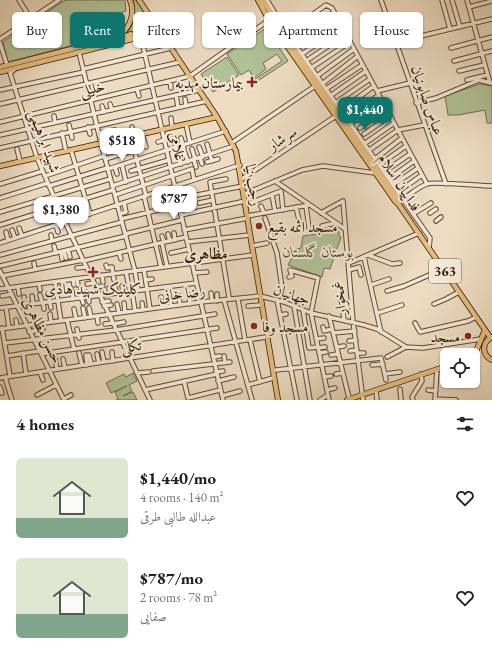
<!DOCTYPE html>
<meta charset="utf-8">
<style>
:root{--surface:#fff;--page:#f6f6f6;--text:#222;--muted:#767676;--accent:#0f766e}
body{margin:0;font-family:"EB Garamond",Amiri,serif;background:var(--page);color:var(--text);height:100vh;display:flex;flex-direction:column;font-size:15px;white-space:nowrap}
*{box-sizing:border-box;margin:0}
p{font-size:13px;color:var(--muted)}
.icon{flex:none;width:22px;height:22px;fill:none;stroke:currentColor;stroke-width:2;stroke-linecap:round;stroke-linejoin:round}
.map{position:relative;height:400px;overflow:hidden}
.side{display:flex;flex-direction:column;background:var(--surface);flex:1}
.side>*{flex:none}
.guide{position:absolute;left:12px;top:12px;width:468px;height:36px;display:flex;gap:8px}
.tools{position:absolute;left:440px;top:348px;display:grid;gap:8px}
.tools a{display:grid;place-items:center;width:40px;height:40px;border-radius:6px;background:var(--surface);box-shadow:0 1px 3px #0004;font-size:20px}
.price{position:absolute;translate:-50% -34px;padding:0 9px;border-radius:8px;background:#fff;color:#222;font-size:13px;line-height:26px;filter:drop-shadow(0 1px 2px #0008)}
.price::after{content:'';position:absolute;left:50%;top:24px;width:12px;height:9px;margin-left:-6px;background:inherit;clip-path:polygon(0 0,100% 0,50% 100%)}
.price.active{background:var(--accent);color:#fff}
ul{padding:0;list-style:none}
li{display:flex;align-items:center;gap:12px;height:100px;padding:0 16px}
li span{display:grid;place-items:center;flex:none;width:112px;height:80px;border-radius:6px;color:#555}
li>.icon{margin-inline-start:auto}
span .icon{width:48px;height:48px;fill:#fffc;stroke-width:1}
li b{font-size:17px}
h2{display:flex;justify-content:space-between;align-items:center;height:48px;padding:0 16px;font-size:17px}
.chip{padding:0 14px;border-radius:6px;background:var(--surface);box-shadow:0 1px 3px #0004;font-size:14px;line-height:36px}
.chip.active{background:var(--accent);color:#fff}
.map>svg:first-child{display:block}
.green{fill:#b2c298;stroke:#726d4e}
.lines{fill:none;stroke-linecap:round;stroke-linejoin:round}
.minor-casing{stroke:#624934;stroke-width:5.5}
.major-casing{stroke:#331804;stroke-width:6}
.minor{stroke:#f3e8d7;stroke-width:3.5}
.major{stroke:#e6be81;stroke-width:4.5}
.poi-dot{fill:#8f2418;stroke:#f3e8d7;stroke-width:1.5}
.labels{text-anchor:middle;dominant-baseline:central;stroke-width:4;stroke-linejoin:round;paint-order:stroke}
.shield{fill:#f3e8d7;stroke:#6d5643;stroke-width:1}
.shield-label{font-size:14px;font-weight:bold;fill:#331804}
.poi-label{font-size:15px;fill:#331804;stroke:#f3e8d7;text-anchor:end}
.street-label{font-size:15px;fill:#331804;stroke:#f3e8d7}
.park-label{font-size:15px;font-style:italic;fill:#594b30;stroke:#f3e8d7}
.neighbourhood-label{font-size:16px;font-weight:bold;fill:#331804;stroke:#f3e8d7}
</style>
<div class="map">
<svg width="492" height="400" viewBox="0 0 492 400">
<rect width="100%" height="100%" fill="#eddcc2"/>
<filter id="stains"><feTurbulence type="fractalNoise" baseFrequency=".005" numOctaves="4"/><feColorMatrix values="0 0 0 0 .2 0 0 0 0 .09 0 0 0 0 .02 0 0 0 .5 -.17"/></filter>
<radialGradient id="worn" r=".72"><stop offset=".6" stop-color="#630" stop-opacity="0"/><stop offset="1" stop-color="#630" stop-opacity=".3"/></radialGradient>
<path class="green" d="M65,0H125L126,11L113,15L116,34L8,62L3,42Z
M133,0H136L159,32L137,37L125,35C135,25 136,13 133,0Z
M266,28L288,61L250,86L249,83L282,61L277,54L263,63L266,69L254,78L249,70L241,75L227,54Z
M227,57L239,75L213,92L201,74Z
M480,84L492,86V123H487L485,110L458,115H448L445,96Z
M330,226L339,232V236L341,237L330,269L324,268L322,277L288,265L294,254L293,250L301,248L303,236L317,234V228Z
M133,373L137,381L129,385L132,391L123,396L133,392L137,400H116L118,399L115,392L127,386L111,393L106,383L124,374L126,377Z"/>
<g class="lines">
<defs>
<path id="minor" d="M19,0L31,19
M267,0L287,33L430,238L429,248
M381,0L446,184
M442,0L450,29
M452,0L460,27
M467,0L490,83
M469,7L492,1
M285,34L326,5L332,8L427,184
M141,37L223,400
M0,39L59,0
M295,40L334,12
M396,42L492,19
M0,43L7,65
M297,48L338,20
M451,48L492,37
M79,52L101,143L135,271L138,290
M302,54L342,27
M309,59L346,34
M454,61L492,51
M311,68L350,42
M15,69L10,73L37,158L65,222L150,400
M83,69L171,48
M459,71L484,65
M317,76L354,49
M467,80L487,75
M170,81L171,88
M322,84L358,56
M137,89L139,96
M326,89L362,65
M0,90L84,72
M377,91L410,83
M333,94L366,71
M176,95L178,107
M185,99L186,106
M338,101L370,79
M416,103L436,98L479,80L491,83
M0,104L180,62
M110,104L112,110
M102,106L104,112
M341,110L374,86
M54,116L55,122
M349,116L379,95
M171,118L172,127
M0,122L190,76L269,20
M186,124L190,143
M350,124L382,101
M69,125L72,138
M88,127L90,134
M132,127L133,136
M360,128L386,108
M62,133L66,151
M99,133L115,130
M142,134L146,147
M364,134L390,116
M0,135L199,90
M131,137L146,196
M174,138L177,152
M181,138L184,149
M158,142L164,140
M233,142L315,86
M207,144L212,161
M364,144L394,123
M199,147L203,157
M0,148L207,101
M17,149L20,161
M192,149L195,159
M71,150L90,214
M368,151L398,130L424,125
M185,153L188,162
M179,155L181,164
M200,158L202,164
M105,159L139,149
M375,159L402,138
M194,160L196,167
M207,162L218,159
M382,163L406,146
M122,165L126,182
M115,167L117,174
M108,169L226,131
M131,171L169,160
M384,172L410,154
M48,175L104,156
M226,179L210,182L229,297
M242,179L336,116
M389,179L414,161
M275,181L345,229
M0,184L43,171
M393,185L418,168
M49,186L107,168
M112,186L234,146
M156,192L160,204
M398,192L422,175
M244,194L302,170L323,166L375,173
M115,195L192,169L194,180
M272,195L275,211
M144,196L161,267
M0,198L48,183
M177,199L243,186
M403,199C411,194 418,187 427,184C433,181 480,186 492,186
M199,203L213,200
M159,204L166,202L163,190
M245,205L281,191L283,210
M261,206L264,213
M306,206L309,228
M296,207L301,229
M0,212L110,179
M321,213L343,201L353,321L363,400
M430,213L436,209
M120,214L126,212L124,203
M413,214L431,203
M181,215L245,201
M247,216L309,205
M265,218L277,253L284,302
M121,219L179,205
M436,221L441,217
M0,225L113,190
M56,225L58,232
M322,226L336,223
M19,228L22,236
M12,230L15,238
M184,230L248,218
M6,232L8,240
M174,233L175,240
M125,234L182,220
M168,234L170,241
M51,235L52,241
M162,236L164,242
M187,242L250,235
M0,243L240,165
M162,243L167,266
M54,246L56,253
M252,246L267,243
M68,250L70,257
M64,251L66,258
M61,252L62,259
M119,253L121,259
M171,253L189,249
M0,255L122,222
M368,255L392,264L400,263
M364,257L381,332
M83,261L186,237
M34,263L35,269
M349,263L419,233
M106,265L107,268L112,267L114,280
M0,266L126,236
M77,268L86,267
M144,270L150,309
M349,270L359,267L361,275
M0,271L64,400
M126,272L130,292
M194,273L207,272
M102,275L103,282
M2,276L83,260
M289,277L292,276L290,270L318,278L311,313L329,400
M73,279L74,285
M77,279L78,285
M146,280L152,279
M62,281L63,287
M55,282L61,321
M39,284L40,290
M87,284L93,283
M371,285L389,279
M122,286L123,292
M18,287L19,294
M95,287L103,286
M115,287L116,293
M109,288L110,294
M0,289L253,255
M72,291L73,299
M80,291L83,303
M132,291L135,311
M387,291L404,286L443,269
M87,292L89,302
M211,293L212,301
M48,294L51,308
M217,294V301
M40,295L42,302
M189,295L190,304
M2,296L12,294
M32,296L33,303
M179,296L180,305
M24,297L25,304
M161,297L162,307
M341,298L344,319
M238,299L245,340
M224,300L252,400
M277,300L297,400
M43,302L44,309
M102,302L109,301
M124,303L125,312
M142,303L143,310
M117,304L119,313
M434,304L446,299L459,292
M104,306L111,305
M171,306L169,294H173
M248,306L261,305
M294,306L310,400
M6,307L9,328
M0,308L196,283
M83,308L85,318
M89,308L91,317
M74,309L76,319
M303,310L309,348L318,347
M378,313L402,305
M50,314L51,322
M280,315L286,314
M97,316L98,323
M329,316L349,398
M16,320L17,326
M67,320L74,349
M415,323L420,332L468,321L476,317
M105,324L112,323
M113,324L124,322
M323,327L324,331L332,329
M2,328L10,376
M0,329L201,302L260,296L284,302L311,313L364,325L377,329L406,347L423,348L481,339
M77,329L79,338
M29,332L43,329
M333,333L355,331
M316,339L324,338
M250,340L260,382
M349,341L356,340
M5,343L116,330L215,314
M337,347L344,346
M38,348L45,347
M318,348L325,347
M39,351L48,350
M350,351L357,350
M102,352L104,362
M112,352L113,361
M23,353L26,374
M79,353L82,365
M319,353L326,352
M357,353H364
M41,354L217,328
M97,354L99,363
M86,355L87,365
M89,355L91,364
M331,355L338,354
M7,356L39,351
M224,356L225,362
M213,357L220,356
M387,357L406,347
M55,359L57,369
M63,359L65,368
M372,365L383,364
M276,370L381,358L386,380
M153,371L230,362
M40,372L43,380
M216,372L223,371
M137,373L149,372
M336,374L343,373
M385,374L400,372
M5,377L12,400
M324,377L331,376
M0,378L266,337
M184,381L188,398L220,390
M218,381L234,377
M248,385L273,378
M400,389L401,400
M145,390L217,374
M327,390L335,388
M376,390L377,400
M428,390L436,391
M0,393H2L0,387
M37,395L56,385
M222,396L240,391
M64,399L71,395
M435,399L456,400
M320,400L328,395
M413,400L412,397L422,381L421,374
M435,400L437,369"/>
<path id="major" d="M139,0L217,117L236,151L278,400
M258,0L269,20L395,201L399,205
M263,0L284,35L398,199L399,205L490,337
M120,38L131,34L132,37L129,39
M0,67L115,38C129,31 136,15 130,0
M0,72L152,34L161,33
M0,166L217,117
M492,337C481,343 482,355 492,360
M474,356L485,330
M347,400L447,366"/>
</defs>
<use href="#minor" class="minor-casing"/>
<use href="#major" class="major-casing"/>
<use href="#minor" class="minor"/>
<use href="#major" class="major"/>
</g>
<g class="poi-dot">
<path d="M250 76h4v4h4v4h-4v4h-4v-4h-4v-4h4z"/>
<circle cx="259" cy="226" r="4"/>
<path d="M91 266h4v4h4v4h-4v4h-4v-4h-4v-4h4z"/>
<circle cx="254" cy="326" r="4"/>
<circle cx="468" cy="336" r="4"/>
</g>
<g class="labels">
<rect class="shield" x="429" y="259" width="32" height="24" rx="3"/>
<g class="shield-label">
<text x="445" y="271">363</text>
</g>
<g class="poi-label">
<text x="243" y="82">بیمارستان مهدیه</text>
<text x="267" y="226" text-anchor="start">مسجد ائمه بقیع</text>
<text x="93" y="288" text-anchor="middle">کلینیک شهید هادی</text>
<text x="262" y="326" text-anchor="start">مسجد وفا</text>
<text x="460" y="336">مسجد</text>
</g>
<g class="street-label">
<text transform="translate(92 88) rotate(-14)">خلیلی</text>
<text transform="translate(428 100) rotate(71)">عباس صابونیان</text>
<text transform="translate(282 138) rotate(-34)">سرشار</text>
<text transform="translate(45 141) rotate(70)">شهید ابراهیمی</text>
<text transform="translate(178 146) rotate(77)">غلامی</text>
<text transform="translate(400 182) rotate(57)">فداییان اسلام</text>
<text transform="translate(254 185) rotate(81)">رجب نیا</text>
<text transform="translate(182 293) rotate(-7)">رضا خانی</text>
<text transform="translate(292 294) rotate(18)">جهانیان</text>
<text transform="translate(339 298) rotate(-95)">غمخوار</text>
<text transform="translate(43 330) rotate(64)">حسن مظاهری</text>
<text transform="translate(131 346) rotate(-9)">تکلی</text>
</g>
<g class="park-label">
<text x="318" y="251">بوستان گلستان</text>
</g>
<g class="neighbourhood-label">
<text x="206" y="253">مظاهری</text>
</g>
</g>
<rect width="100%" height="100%" filter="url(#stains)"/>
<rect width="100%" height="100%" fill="url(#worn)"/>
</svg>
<div class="tools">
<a><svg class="icon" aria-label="locate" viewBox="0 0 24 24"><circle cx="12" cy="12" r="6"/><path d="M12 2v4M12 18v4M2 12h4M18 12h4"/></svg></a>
</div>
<b class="price active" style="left:365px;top:131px">$1,440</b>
<b class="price" style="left:122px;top:162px">$518</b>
<b class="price" style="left:174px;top:220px">$787</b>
<b class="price" style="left:61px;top:231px">$1,380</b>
<div class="guide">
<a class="chip">Buy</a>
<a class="chip active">Rent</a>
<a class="chip">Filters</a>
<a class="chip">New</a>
<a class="chip">Apartment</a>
<a class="chip">House</a>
</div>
</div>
<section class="side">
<h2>4 homes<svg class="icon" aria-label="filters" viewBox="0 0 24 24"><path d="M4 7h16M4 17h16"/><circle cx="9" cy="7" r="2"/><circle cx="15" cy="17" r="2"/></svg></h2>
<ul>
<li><span style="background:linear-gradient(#dfe7d0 75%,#7fa58c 0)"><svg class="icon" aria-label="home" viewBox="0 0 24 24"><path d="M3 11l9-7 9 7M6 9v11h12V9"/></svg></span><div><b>$1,440/mo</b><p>4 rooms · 140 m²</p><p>عبدالله طالبی طرقی</p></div><svg class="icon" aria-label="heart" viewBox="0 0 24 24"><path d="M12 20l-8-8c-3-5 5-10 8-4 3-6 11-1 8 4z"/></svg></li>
<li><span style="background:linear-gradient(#dfe7d0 70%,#7fa58c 0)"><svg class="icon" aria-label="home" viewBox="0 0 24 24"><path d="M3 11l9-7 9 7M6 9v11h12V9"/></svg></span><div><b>$787/mo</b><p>2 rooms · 78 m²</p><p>صفایی</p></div><svg class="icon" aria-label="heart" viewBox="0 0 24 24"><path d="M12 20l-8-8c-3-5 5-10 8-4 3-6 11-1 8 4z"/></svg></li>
</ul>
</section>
